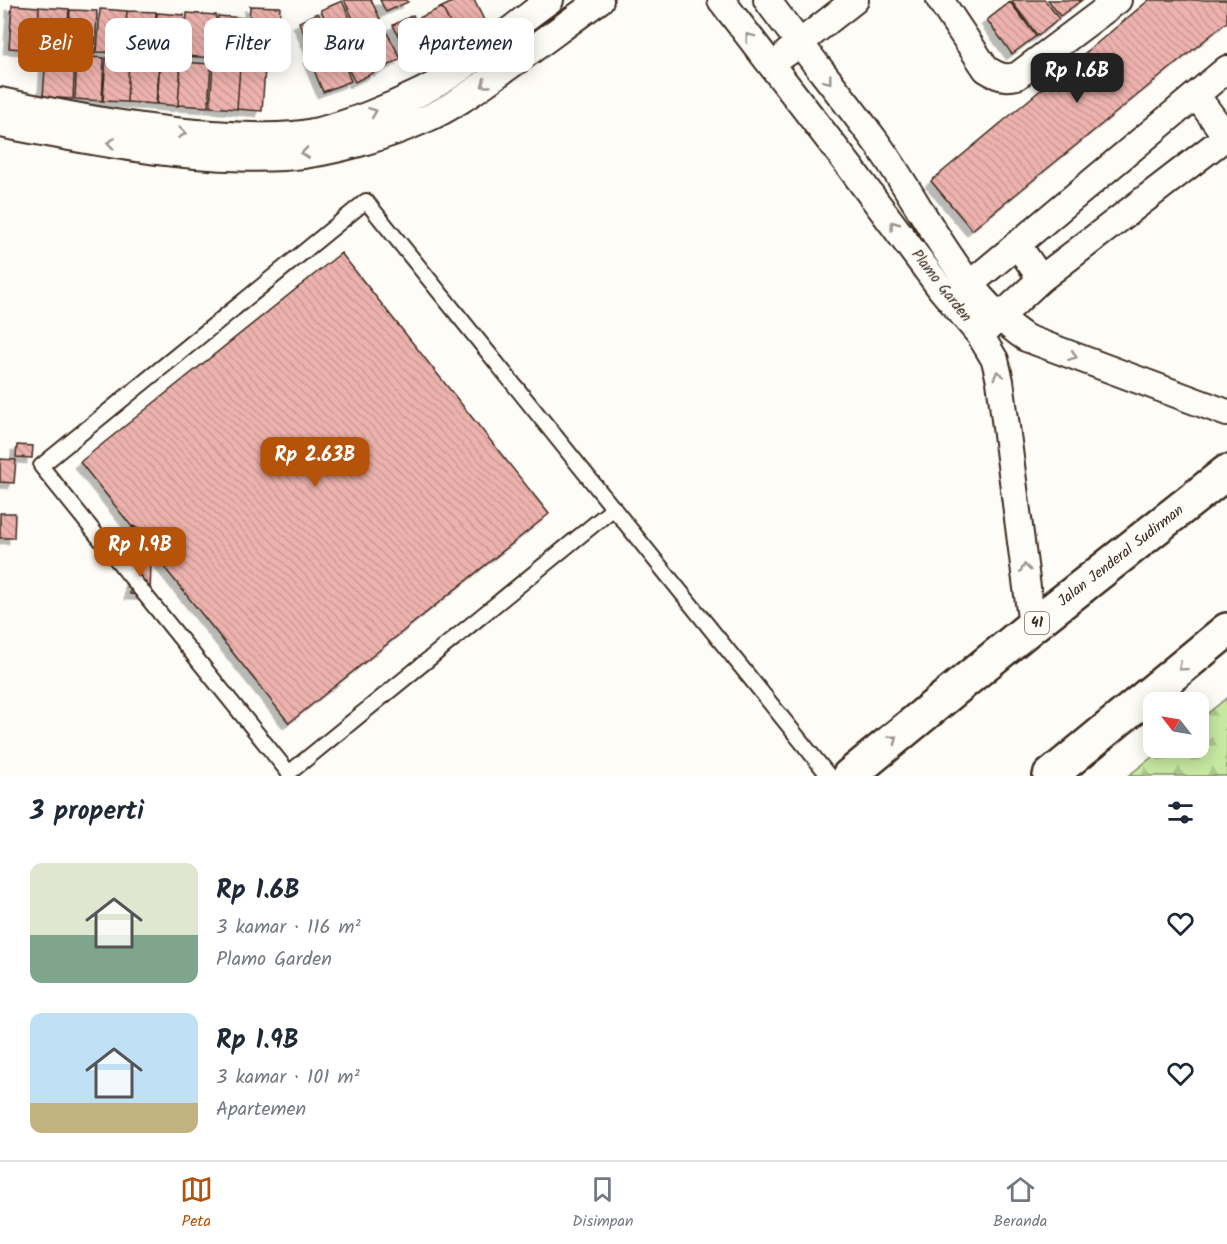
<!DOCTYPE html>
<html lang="id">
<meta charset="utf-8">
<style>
:root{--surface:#fff;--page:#f2f2f3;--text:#1f2937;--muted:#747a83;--line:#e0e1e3;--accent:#b45309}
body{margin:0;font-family:Kalam,sans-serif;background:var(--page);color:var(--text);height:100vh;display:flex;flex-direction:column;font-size:22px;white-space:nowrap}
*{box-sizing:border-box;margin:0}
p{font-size:20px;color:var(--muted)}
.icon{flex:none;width:33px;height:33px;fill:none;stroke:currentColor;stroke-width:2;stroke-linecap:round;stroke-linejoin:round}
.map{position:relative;height:776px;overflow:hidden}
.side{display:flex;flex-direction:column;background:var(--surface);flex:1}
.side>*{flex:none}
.hud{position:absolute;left:18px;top:18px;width:600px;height:54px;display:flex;gap:12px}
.needle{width:39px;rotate:301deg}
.controls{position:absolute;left:1143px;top:692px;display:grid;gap:12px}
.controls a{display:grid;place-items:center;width:66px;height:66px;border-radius:12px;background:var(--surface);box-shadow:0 3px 15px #0003;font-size:30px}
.price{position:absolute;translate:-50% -51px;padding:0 14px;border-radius:12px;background:var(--accent);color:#fff;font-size:20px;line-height:39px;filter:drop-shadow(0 2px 3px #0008)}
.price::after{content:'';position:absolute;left:50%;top:36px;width:18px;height:14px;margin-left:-9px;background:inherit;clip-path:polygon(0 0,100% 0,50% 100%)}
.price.current{background:#222;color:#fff}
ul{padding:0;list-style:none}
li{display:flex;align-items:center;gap:18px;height:150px;padding:0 30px}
li span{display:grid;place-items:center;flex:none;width:168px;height:120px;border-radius:12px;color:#555}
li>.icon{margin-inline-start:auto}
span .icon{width:72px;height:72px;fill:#fffc;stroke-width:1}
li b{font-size:26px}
h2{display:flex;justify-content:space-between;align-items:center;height:72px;padding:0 30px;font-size:26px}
.pill{padding:0 21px;border-radius:12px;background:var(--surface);box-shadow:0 3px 15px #0003;font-size:21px;line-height:54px}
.pill.current{background:var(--accent);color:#fff}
.menu{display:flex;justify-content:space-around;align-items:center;height:84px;border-top:2px solid var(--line);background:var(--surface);font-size:16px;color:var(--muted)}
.menu a{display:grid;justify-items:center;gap:3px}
.menu .current{color:var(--accent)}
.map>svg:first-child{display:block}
.forest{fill:url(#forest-firs);stroke:#808960;stroke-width:1.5}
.building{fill:url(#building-back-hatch);stroke:#3b2a1e;stroke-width:1.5;filter:url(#shadow)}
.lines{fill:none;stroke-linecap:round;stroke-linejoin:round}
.lane-casing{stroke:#3b2a1e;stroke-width:18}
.street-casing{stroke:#3b2a1e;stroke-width:30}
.highway-casing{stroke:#3b2a1e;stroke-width:38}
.lane{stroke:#fdfcf7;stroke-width:14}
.street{stroke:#fdfcf7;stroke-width:26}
.highway{stroke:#fdfcf7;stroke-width:33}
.oneway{stroke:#9c938a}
.labels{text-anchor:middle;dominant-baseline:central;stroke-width:4.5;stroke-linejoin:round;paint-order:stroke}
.shield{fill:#fdfcf7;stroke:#75695f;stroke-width:1.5}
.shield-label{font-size:14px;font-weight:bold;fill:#3b2a1e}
.street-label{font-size:15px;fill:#3b2a1e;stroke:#fdfcf7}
</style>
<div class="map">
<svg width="1227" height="776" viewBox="0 0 1227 776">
<defs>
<pattern id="forest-firs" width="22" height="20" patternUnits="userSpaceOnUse" patternTransform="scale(1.5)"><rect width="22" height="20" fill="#c6e8a1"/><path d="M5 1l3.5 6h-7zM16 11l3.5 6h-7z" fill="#abc78a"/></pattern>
<pattern id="building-back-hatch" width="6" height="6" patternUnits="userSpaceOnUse" patternTransform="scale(1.5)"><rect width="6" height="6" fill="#edb2ad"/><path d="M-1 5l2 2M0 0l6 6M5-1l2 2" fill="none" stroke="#cc9994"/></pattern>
<filter id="shadow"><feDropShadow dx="-5.5" dy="5.5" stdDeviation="0" flood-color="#0004"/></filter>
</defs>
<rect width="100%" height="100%" fill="#fdfcf7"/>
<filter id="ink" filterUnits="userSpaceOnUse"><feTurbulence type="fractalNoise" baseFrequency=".0167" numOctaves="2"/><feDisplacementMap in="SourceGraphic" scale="12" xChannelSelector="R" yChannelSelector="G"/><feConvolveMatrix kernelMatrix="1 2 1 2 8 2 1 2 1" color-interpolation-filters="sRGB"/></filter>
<g filter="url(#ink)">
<path class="forest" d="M1227,698V776H1128L1165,747H1198L1199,720Z"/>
<path class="building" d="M344,0H371L380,19L358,29Z
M380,0H407L408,2L386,12Z
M456,0H474L492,36L463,50L442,7Z
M1014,0H1045L1059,19L1038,36L1012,2Z
M1048,0H1082L1060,16Z
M1149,0H1227V22L972,230L931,181Z
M342,1L356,32L335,42L321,10Z
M1010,2L1036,36L1012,54L987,20Z
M12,5L39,7L37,50L9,48Z
M250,6L280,7L277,61L247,60Z
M39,7L69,9L66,52L37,50Z
M442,7L463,50L441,61L419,18Z
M100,9L127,11L124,53L97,52Z
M70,10L97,11L95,54L67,53Z
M127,11L156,12L154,55L124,53Z
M157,13L184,15L182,57L154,56Z
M187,13L216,15L214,58L184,56Z
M318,13L331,44L312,52L299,22Z
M413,15L431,50L410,60L393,25Z
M218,16L244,18L242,60L214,59Z
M383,25L401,59L378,71L360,37Z
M357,37L375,72L355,82L337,48Z
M337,47L351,81L323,92L309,58Z
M46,54L75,56L73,99L43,97Z
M77,56L104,58L102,101L75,99Z
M106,58L129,60L127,102L103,101Z
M129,60L159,61L156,104L127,102Z
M160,62L181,63L178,106L157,104Z
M181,62L211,64L208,107L178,105Z
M213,65L240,66L237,109L210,107Z
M240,66L265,68L262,111L237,109Z
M341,253L549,514L289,723L80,462Z
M17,445L33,446L32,458L16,457Z
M0,459L16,460L14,483L0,482Z
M0,513H15L14,538H0Z
M133,526L151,536L140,557L121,547Z
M131,561L151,562L150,595L130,594Z"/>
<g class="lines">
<defs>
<path id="lane" d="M614,508L289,773L41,466L366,201L829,776"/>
<path id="street" d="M721,0L850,167L941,289L980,335L995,360L1000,381L1032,626
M767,0C802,48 841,94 876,142C923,206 959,293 1026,338L1227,413
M940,0L986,69C997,76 1004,79 1017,76L1118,0
M787,53L855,0
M1196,95L1226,136
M0,101C75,117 152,132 229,135C257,137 286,138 314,132C347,125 391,107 421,92C467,70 508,29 550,0
M0,124C91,141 190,162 284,157C331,154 385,137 428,118C457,105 482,85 508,67C539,45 569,22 600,0
M1017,244L1041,279
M958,294L1227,69
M987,329L1041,279L1227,136"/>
<path id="highway" d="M849,776L1032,626L1227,472
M1050,776L1227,630"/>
</defs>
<use href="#lane" class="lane-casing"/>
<use href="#street" class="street-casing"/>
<use href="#highway" class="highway-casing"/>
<use href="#lane" class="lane"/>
<use href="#street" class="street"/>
<use href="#highway" class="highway"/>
</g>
<defs><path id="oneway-chevron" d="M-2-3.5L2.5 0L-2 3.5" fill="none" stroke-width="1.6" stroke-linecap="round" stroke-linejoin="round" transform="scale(1.5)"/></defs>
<g class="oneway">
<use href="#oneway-chevron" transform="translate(749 37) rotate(-128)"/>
<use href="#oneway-chevron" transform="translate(828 80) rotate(52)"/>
<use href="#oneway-chevron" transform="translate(485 84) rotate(144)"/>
<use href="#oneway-chevron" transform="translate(373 112) rotate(-21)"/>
<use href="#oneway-chevron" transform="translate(182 133) rotate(7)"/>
<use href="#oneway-chevron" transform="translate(111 143) rotate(-172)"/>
<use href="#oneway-chevron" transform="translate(305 153) rotate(171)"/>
<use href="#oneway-chevron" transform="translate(894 225) rotate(-127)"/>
<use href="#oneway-chevron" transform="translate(1073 356) rotate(21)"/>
<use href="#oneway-chevron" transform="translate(998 375) rotate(-104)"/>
<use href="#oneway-chevron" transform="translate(1025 568) rotate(-97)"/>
<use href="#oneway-chevron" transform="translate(1182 667) rotate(140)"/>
<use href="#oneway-chevron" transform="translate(894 739) rotate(-39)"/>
</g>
</g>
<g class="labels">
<rect class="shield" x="1025" y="612" width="24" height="22" rx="4.5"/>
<g class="shield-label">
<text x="1037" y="623">41</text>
</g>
<g class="street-label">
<text transform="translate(941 286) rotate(52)">Plamo Garden</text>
<text transform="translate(1121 556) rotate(-38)">Jalan Jenderal Sudirman</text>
</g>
</g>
</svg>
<div class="controls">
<a><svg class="needle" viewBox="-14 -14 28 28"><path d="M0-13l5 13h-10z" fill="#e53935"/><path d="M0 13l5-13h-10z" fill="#747a83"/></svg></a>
</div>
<b class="price current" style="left:1077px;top:104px">Rp 1.6B</b>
<b class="price" style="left:315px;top:488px">Rp 2.63B</b>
<b class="price" style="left:140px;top:578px">Rp 1.9B</b>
<div class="hud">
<a class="pill current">Beli</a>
<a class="pill">Sewa</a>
<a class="pill">Filter</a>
<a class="pill">Baru</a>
<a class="pill">Apartemen</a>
</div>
</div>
<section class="side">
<h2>3 properti<svg class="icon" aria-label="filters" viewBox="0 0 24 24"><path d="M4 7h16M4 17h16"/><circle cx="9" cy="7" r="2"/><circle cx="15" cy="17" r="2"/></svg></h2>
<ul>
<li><span style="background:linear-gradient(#dfe7d0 60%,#7fa58c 0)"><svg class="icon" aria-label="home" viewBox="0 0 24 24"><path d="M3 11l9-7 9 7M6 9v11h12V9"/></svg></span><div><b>Rp 1.6B</b><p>3 kamar · 116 m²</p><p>Plamo Garden</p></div><svg class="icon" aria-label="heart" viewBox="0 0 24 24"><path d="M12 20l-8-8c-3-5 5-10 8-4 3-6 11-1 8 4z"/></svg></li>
<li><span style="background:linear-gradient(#bfe0f5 75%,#c2b280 0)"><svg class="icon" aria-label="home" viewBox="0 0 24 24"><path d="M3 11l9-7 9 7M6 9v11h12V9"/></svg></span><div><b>Rp 1.9B</b><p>3 kamar · 101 m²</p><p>Apartemen</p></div><svg class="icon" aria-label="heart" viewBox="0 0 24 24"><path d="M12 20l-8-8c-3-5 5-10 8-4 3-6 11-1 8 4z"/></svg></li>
</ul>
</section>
<nav class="menu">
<a class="current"><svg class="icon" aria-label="map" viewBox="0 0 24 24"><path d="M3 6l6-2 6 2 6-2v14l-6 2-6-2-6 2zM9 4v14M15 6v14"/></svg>Peta</a>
<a><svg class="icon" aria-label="saved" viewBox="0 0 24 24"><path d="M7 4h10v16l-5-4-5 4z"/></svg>Disimpan</a>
<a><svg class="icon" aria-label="home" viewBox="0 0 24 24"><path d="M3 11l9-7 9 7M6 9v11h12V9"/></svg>Beranda</a>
</nav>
